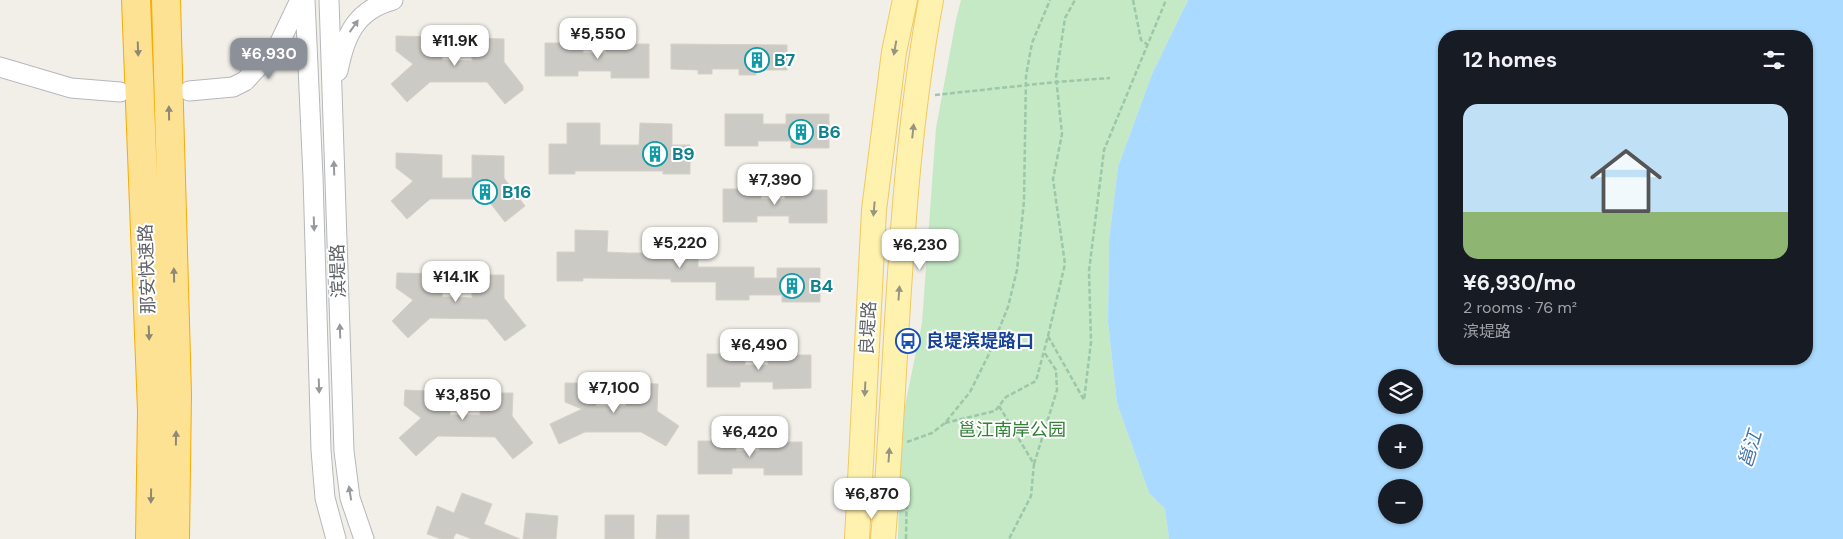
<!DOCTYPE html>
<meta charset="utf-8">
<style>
:root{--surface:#171b24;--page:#20242c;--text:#f1f3f6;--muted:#9ea1a6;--accent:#8c9099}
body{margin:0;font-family:"DM Sans","Noto Sans SC",sans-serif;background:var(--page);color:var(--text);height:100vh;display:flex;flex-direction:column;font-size:19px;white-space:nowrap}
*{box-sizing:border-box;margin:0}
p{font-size:16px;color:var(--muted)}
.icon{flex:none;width:28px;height:28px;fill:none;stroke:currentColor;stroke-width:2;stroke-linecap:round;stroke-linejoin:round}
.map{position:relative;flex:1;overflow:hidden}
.details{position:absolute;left:1438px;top:30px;width:375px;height:335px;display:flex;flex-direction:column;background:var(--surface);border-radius:20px;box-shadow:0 1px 4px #0004}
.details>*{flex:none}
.fabs{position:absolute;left:1378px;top:369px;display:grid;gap:10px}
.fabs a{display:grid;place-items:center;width:45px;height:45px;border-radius:50%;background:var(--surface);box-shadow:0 1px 4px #0004;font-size:25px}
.price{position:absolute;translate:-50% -42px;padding:0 11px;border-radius:10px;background:#fff;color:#222;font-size:16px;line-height:32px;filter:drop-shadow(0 1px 2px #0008)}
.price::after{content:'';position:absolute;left:50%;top:30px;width:15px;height:11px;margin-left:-8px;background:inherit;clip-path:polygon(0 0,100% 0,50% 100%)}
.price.active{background:var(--accent);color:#fff}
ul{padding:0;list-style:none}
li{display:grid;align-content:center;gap:10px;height:265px;padding:0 25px}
li span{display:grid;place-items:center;height:155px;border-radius:15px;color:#555}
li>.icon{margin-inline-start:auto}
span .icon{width:90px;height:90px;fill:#fffc;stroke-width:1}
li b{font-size:21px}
h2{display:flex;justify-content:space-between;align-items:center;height:60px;padding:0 25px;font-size:21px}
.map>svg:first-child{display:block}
.green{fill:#c5e8c5}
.water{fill:#aadaff;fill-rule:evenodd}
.building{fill:#cccac5;stroke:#d6d1c6}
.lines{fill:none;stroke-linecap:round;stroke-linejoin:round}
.minor-casing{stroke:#b5b8bc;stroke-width:21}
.major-casing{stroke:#f2c960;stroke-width:26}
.highway-casing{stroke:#f9ab00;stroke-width:30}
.path{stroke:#9cc7a9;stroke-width:2.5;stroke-dasharray:5 2.5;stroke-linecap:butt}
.minor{stroke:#fff;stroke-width:19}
.major{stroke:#fff2af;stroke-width:24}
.highway{stroke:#fde293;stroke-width:28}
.oneway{fill:#979a9d}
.oneway2{fill:#979581}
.oneway3{fill:#8e8975}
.labels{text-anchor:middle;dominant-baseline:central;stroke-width:4;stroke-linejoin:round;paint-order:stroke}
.culture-label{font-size:18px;font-weight:bold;fill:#0d838f;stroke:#fff;text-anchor:start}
.street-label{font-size:18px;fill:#5f6368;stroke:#fff}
.transit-label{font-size:18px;font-weight:bold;fill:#164399;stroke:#fff;text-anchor:start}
.park-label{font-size:18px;fill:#348238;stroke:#fff}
.water-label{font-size:19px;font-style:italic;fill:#4174aa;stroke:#fff}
</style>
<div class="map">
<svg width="1843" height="539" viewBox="0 0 1843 539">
<rect width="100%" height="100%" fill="#f1efe8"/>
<path class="green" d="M961,0H1188L1152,74L1118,167L1109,240L1108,322L1117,403L1149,493L1165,509L1169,539H898L901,425L922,323L936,128L956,20Z"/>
<path class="water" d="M1188,0H1843V539H1169L1165,509L1149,493L1117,403L1108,322L1109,240L1118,167L1152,74ZM1444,36H1806V359H1444ZM1386,378H1414V405H1386ZM1386,432H1414V460H1386ZM1386,488H1414V515H1386Z"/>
<path class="building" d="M396,36L442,37V60L472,61V38L504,39V62L523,86V90L505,104L487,82H430L407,102L391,84L413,64L396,51Z
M545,43H583V53H606V44H649V78H611V71H578V76H545Z
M671,44L787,45V70H756V75H739V69H712V74H698V70L671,69Z
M725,114H763V124H786V114H829V148H791V141H758V146H725Z
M567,123H600V145H639L640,123L672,124V145H690V174H663V171H575V174H549V144H567Z
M396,153L442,155V178H472V155L504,156V178L525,206L505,222L487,199H430L407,219L391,201L413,181L396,168Z
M723,189H761V199H785V190H827V223H789V216H757V222H723Z
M575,230L608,231L607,252L627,253H647L648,231H680V253H698V267H754V278H777V268H820V302H782V295H749V300H716V282H671V279L583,278V281H557V252H575Z
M397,273L443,274L442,297H457L472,298V275H504V298L526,326L505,341L487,319L430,318L408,338L392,321L413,300L396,288Z
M707,354H745V365H768V355H811V388L773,389V382H740V387H707Z
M565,383H596V406H626V383L658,384L657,411L679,426L666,446L641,432H585L559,444L550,424L582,409L565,402Z
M405,390L451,392L450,415H480L481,393H513L512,416L533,443L513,459L495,437L438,436L416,456L399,438L421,418L404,405Z
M698,441H736V451H759V442H802V475H764V468H732V474H698Z
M462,493L492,504L484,524L520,539H472L456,533L453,539H441L427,534L437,506L454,513Z
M526,513L558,516L556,539H523Z
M605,515H634V539H605Z
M657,515H689V539H656Z"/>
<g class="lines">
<defs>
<path id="minor" d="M305,0L313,177L321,450L325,498L336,539
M329,0L344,451L350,498L364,539
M0,67L71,88L120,92
M338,71C345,35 356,10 393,0
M189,91L233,87L245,81L279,44L300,0"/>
<path id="major" d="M857,539L874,210L894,52L905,0
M883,539C898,359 898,177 931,0"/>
<path id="highway" d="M136,0L152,411L150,539
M166,0L177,394L175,539"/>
</defs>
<use href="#minor" class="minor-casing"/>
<use href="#major" class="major-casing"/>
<use href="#highway" class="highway-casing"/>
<path class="path" d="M1133,0L1141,40L1148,45
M935,95L1056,82L1110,78
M1048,336L1065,264L1053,179L1062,134L1056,77L1065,18L1075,0
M999,406L1034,464L1031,496L1009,539
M945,423L995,411L1006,397L1036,381L1048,336L1084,400L1091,342L1089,271L1104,150L1166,0
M907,442L932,433L945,423L970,392L989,354L1008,307L1017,270L1024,201L1026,76L1032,43L1050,0
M1034,464L1057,390L1056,370L1044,352
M906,539L907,483"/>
<use href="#minor" class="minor"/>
<use href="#major" class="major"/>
<use href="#highway" class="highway"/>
</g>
<defs><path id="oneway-solid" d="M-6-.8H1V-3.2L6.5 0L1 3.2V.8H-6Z" transform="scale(1.25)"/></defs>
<g class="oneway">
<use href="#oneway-solid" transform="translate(354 26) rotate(-55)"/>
<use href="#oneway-solid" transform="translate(334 168) rotate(-92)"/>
<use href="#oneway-solid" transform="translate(314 224) rotate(88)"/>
<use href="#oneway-solid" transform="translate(340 331) rotate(-92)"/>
<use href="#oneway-solid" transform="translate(319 386) rotate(88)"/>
<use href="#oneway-solid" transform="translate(350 493) rotate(-99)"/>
</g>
<g class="oneway2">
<use href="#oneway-solid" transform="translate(895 48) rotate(100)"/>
<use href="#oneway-solid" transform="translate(913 131) rotate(-84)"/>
<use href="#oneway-solid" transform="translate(874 209) rotate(95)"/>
<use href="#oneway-solid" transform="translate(899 293) rotate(-86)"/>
<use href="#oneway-solid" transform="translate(865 389) rotate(93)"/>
<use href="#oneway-solid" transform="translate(889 455) rotate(-86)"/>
</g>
<g class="oneway3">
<use href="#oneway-solid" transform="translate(138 49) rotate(88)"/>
<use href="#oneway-solid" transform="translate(169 113) rotate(-91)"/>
<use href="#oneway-solid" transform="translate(174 275) rotate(-91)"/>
<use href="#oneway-solid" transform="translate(149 333) rotate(88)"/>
<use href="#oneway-solid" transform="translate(176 438) rotate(-89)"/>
<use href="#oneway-solid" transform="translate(151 496) rotate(91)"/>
</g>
<defs>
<symbol id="building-ring" viewBox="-11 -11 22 22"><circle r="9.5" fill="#fff" stroke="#0f9aa8" stroke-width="1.5"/><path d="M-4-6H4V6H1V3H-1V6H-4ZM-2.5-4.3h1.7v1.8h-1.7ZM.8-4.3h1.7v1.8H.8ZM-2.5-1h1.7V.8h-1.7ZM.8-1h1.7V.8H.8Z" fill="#0f9aa8"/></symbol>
<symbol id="bus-ring" viewBox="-11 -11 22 22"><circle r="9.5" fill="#fff" stroke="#1a4fb4" stroke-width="1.5"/><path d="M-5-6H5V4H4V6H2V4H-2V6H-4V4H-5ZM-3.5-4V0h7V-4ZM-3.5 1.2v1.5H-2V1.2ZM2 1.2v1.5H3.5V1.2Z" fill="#1a4fb4"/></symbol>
</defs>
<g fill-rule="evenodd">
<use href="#building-ring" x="743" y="46" width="28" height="28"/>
<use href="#building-ring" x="787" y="118" width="28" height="28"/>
<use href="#building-ring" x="641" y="140" width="28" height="28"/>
<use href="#building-ring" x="471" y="178" width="28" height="28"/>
<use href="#building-ring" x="778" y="272" width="28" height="28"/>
<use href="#bus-ring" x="894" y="327" width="28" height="28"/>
</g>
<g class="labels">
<g class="culture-label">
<text x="774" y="60">B7</text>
<text x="818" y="132">B6</text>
<text x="672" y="154">B9</text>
<text x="502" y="192">B16</text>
<text x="810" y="286">B4</text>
</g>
<g class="street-label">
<text transform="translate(147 269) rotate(-92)">那安快速路</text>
<text transform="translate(338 271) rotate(-92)">滨堤路</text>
<text transform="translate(868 328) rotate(-87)">良堤路</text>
</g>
<g class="transit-label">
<text x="926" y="341">良堤滨堤路口</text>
</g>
<g class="park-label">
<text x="1012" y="430">邕江南岸公园</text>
</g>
<g class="water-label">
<text transform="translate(1750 449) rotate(-73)">邕江</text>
</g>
</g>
</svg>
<div class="fabs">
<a><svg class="icon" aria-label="layers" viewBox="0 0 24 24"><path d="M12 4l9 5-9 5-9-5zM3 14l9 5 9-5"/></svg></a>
<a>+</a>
<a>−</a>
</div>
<b class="price" style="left:598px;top:60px">¥5,550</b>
<b class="price" style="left:455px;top:67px">¥11.9K</b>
<b class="price active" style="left:269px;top:80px">¥6,930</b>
<b class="price" style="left:775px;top:206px">¥7,390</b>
<b class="price" style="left:680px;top:269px">¥5,220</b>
<b class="price" style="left:920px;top:271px">¥6,230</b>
<b class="price" style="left:456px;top:303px">¥14.1K</b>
<b class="price" style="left:759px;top:371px">¥6,490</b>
<b class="price" style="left:614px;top:414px">¥7,100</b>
<b class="price" style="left:463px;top:421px">¥3,850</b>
<b class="price" style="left:750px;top:458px">¥6,420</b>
<b class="price" style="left:872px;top:520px">¥6,870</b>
<section class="details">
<h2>12 homes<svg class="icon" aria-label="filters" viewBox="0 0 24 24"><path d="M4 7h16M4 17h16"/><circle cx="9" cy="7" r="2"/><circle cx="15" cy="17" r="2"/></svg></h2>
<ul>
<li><span style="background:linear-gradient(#bfe0f5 70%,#8fb573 0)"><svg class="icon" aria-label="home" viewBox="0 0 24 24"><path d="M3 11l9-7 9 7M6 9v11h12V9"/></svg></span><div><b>¥6,930/mo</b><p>2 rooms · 76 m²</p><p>滨堤路</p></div></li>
</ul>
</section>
</div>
